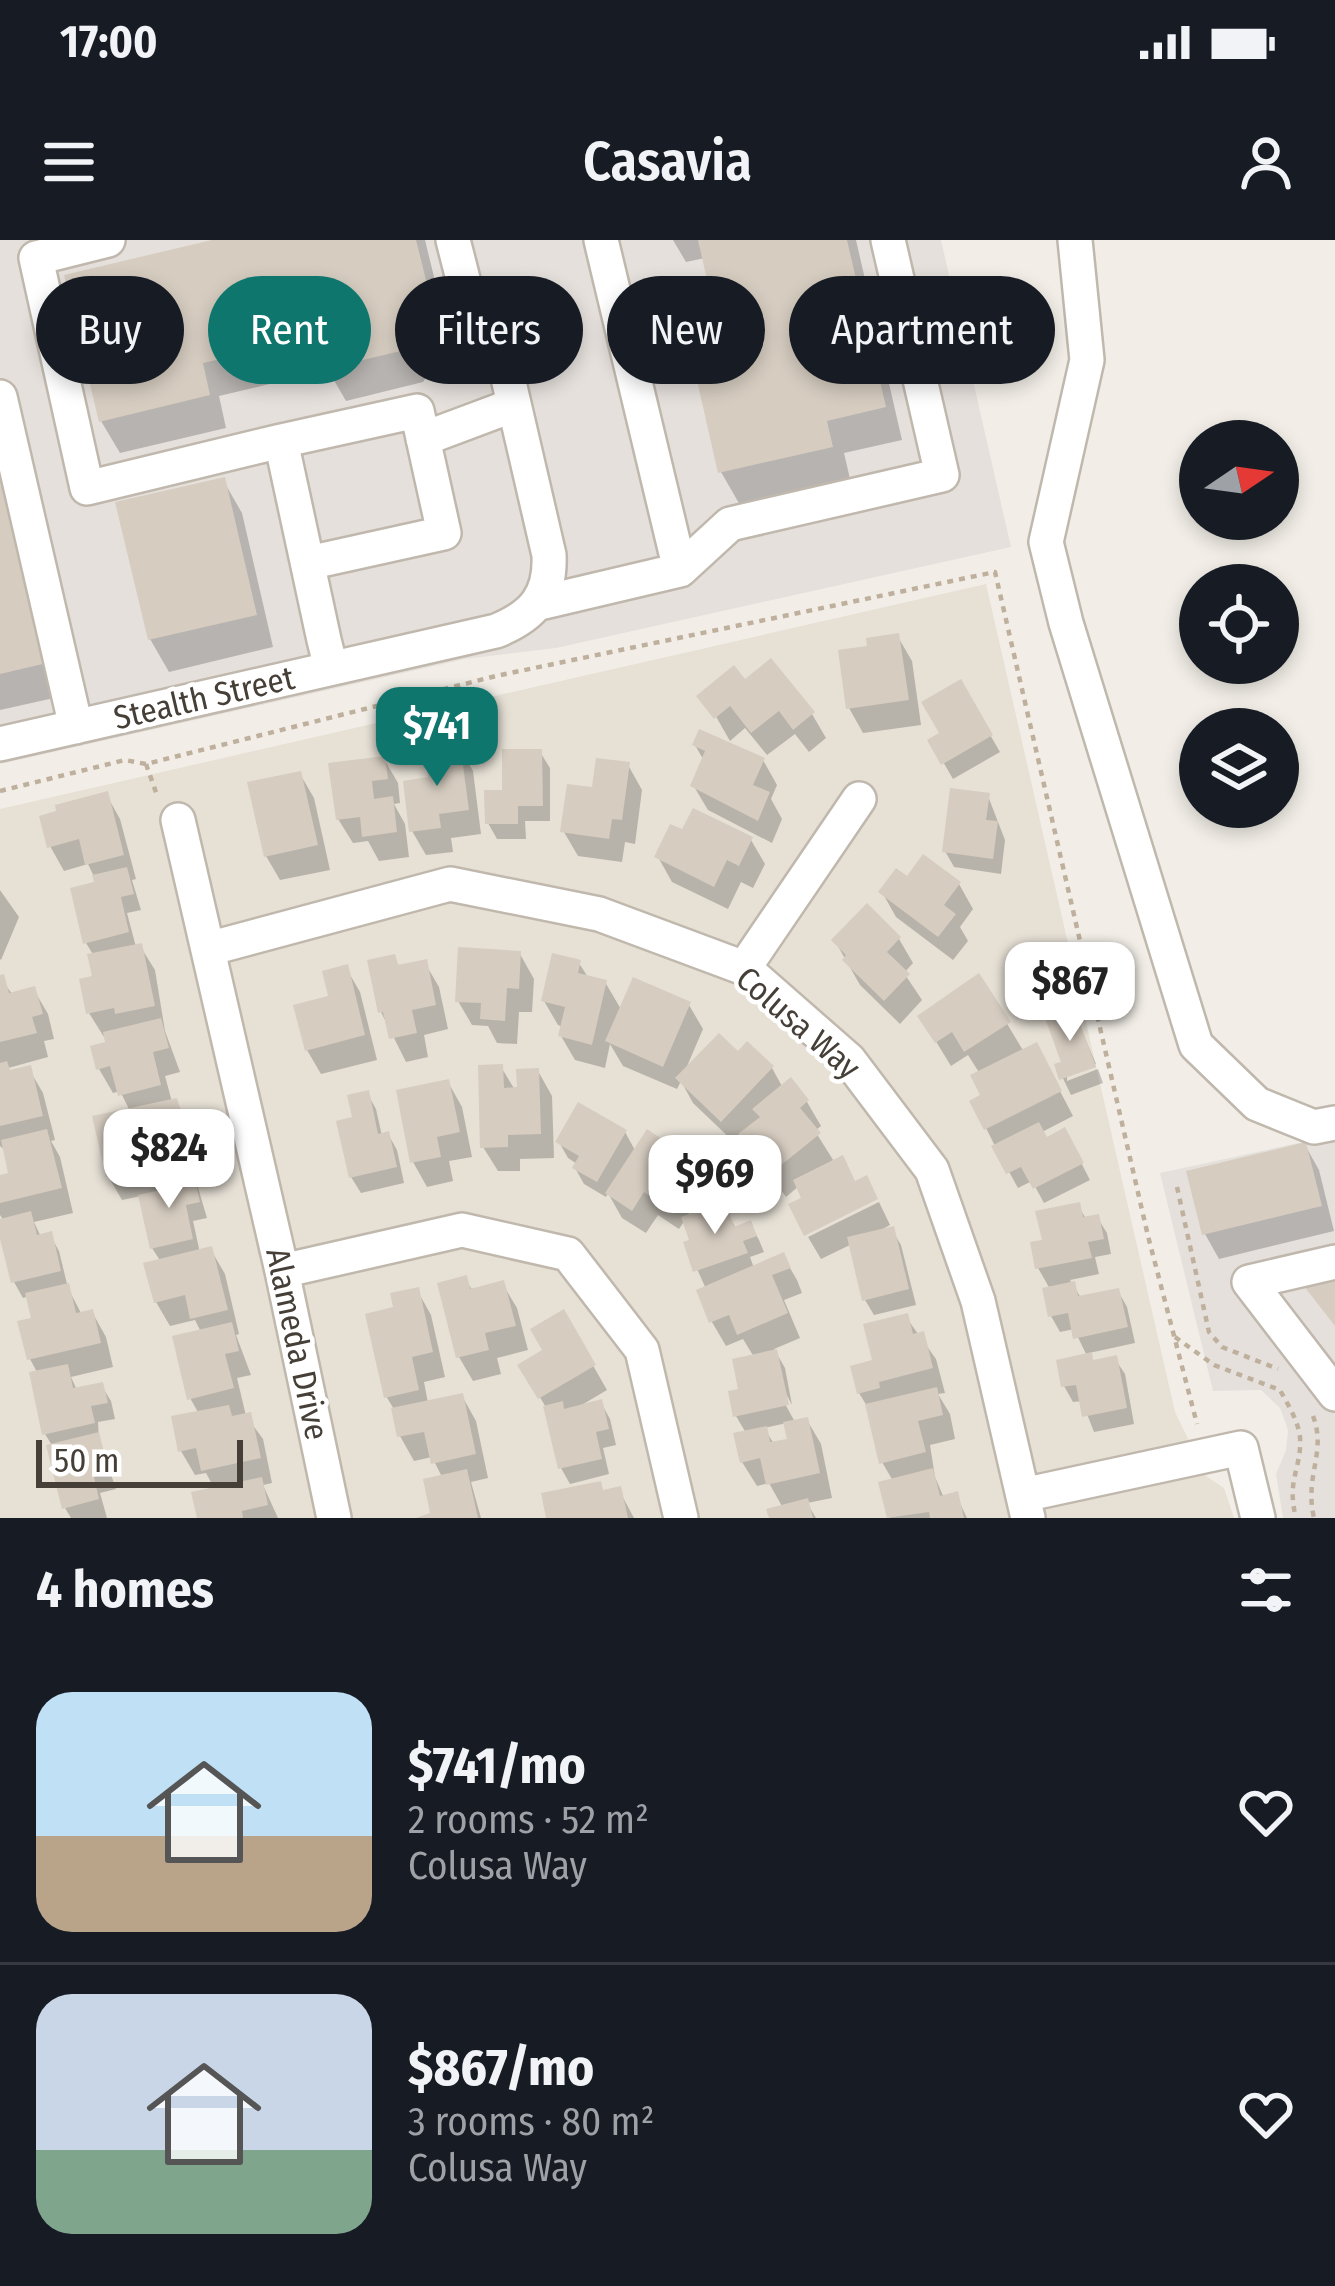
<!DOCTYPE html>
<meta charset="utf-8">
<style>
:root{--surface:#171b24;--page:#20242c;--text:#f1f3f6;--muted:#9ea1a6;--line:#363941;--accent:#0f766e}
body{margin:0;font-family:"Fira Sans Condensed",sans-serif;background:var(--page);color:var(--text);height:100vh;display:flex;flex-direction:column;font-size:45px;white-space:nowrap}
*{box-sizing:border-box;margin:0}
p{font-size:39px;color:var(--muted)}
.icon{flex:none;width:66px;height:66px;fill:none;stroke:currentColor;stroke-width:2;stroke-linecap:round;stroke-linejoin:round}
.map{position:relative;height:1278px;overflow:hidden}
.panel{display:flex;flex-direction:column;background:var(--surface);flex:1}
.panel>*{flex:none}
.banner{position:absolute;left:36px;top:36px;width:1263px;height:108px;display:flex;gap:24px}
.needle{width:78px;rotate:77deg}
.fabs{position:absolute;left:1179px;top:180px;display:grid;gap:24px}
.fabs a{display:grid;place-items:center;width:120px;height:120px;border-radius:50%;background:var(--surface);box-shadow:0 6px 18px #0003;font-size:60px}
.scale{position:absolute;left:36px;bottom:30px;width:207px;box-sizing:border-box;padding-left:12px;border:6px solid #453f37;border-top:0;font-size:33px;line-height:42px;white-space:nowrap;color:#453f37;-webkit-text-stroke:9px #fff;paint-order:stroke}
.price{position:absolute;translate:-50% -102px;padding:0 27px;border-radius:24px;background:#fff;color:#222;font-size:39px;line-height:78px;filter:drop-shadow(0 3px 6px #0008)}
.price::after{content:'';position:absolute;left:50%;top:72px;width:36px;height:27px;margin-left:-18px;background:inherit;clip-path:polygon(0 0,100% 0,50% 100%)}
.price.active{background:var(--accent);color:#fff}
ul{padding:0;list-style:none}
li{display:flex;align-items:center;gap:36px;height:300px;padding:0 36px}
li+li{border-top:3px solid var(--line)}
li span{display:grid;place-items:center;flex:none;width:336px;height:240px;border-radius:36px;color:#555}
li>.icon{margin-inline-start:auto}
span .icon{width:144px;height:144px;fill:#fffc;stroke-width:1}
li b{font-size:51px}
h2{display:flex;justify-content:space-between;align-items:center;height:144px;padding:0 36px;font-size:51px}
.tag{padding:0 42px;border-radius:54px;background:var(--surface);box-shadow:0 6px 18px #0003;font-size:42px;line-height:108px}
.tag.active{background:var(--accent);color:#fff}
.status{display:flex;justify-content:space-between;align-items:center;height:84px;padding:0 60px;background:var(--surface);direction:ltr}
.status svg{height:33px;fill:currentColor}
header{display:flex;justify-content:space-between;align-items:center;height:156px;padding:0 36px;background:var(--surface);font-size:54px;font-weight:600}
.map>svg:first-child{display:block}
.residential{fill:#e6e0d5}
.industrial{fill:#e5e0dc}
.shadow{fill:#0003;fill-rule:evenodd}
.building{fill:#d6ccc0}
.lines{fill:none;stroke-linecap:round;stroke-linejoin:round}
.minor-casing{stroke:#c0b8ad;stroke-width:38}
.path{stroke:#beb09d;stroke-width:4.5;stroke-dasharray:6 6;stroke-linecap:butt}
.minor{stroke:#fff;stroke-width:33}
.labels{text-anchor:middle;dominant-baseline:central;stroke-width:9;stroke-linejoin:round;paint-order:stroke}
.street-label{font-size:33px;fill:#453f37;stroke:#fff}
</style>
<div class="status"><b>17:00</b><svg viewBox="0 0 49 12"><path d="M0 12V9h3v3zM5 12V6h3v6zM10 12V3h3v9zM15 12V0h3v12zM26 1h20v11H26zM47 4h2v5h-2z"/></svg></div>
<header><svg class="icon" aria-label="menu" viewBox="0 0 24 24"><path d="M4 6h16M4 12h16M4 18h16"/></svg>Casavia<svg class="icon" aria-label="person" viewBox="0 0 24 24"><circle cx="12" cy="8" r="4"/><path d="M4 21q1-7 8-7t8 7"/></svg></header>
<div class="map">
<svg width="1335" height="1278" viewBox="0 0 1335 1278">
<rect width="100%" height="100%" fill="#f2eee7"/>
<path class="residential" d="M986,344L1175,1172L1206,1236L1224,1248L1234,1278H0V569Z"/>
<path class="industrial" d="M0,0H941L1011,307L556,408L465,419L0,524Z
M1335,895V1278H1283L1276,1234L1286,1210L1288,1190L1280,1168L1261,1150L1213,1151L1160,933Z"/>
<path class="shadow" d="M225,0H425L450,102L423,142L346,161L328,130L219,156L226,188L120,213L101,181Z
M673,0H856L902,200L844,213L850,239L740,265L721,232L692,107L724,100L705,18L686,22Z
M0,224L63,456L0,470Z
M223,240L242,273L273,407L169,432L150,399Z
M898,397L912,421L921,485L863,493L849,468L870,409Z
M744,443L812,474L826,498L809,512L795,494L767,515L745,488L730,501L710,466Z
M960,443L1000,512L953,539L931,501L943,494Z
M695,505L763,520L777,545L771,559L782,579L772,603L708,570L693,545L704,521Z
M459,507L473,531L481,594L451,598L453,612L426,615L412,591L432,540Z
M540,512L550,528V581H525L526,599H497L488,583L505,553Z
M384,519L398,543L400,563L394,564L405,584L409,617L379,621L368,601L353,603L338,579Z
M628,525L642,550L635,604L625,602L622,622L578,616L564,592L595,551Z
M300,534L314,558L330,630L280,640L266,616Z
M106,554L120,579L136,639L132,640L141,670L127,673L136,707L140,706L155,730L165,791L180,832L165,836L172,862L176,861L190,886L204,943L197,944L207,978L193,981L200,1013L211,1010L225,1034L239,1094L236,1095L251,1135L237,1138L246,1176L263,1199L272,1243L263,1245L278,1278H200L215,1250L206,1233L195,1235L181,1211L199,1174L190,1158L201,1092L195,1080L170,1086L156,1062L161,1022L152,1008L141,956L122,960L108,936L130,871L120,851L113,853L99,829L109,805L89,773L95,738L94,716L86,703L98,645L88,624L64,631L50,606Z
M988,556L1005,600L1001,634L954,627L945,611Z
M751,600L765,624L753,648L741,642L728,669L672,642L658,617Z
M908,641L959,644L973,669L960,687L968,701L953,720L896,677L882,652Z
M0,650L19,677L1,720L0,719Z
M899,699L913,723L904,733L922,760L900,784L860,745L835,701Z
M520,714L534,739L532,772H519L517,804L497,803L488,786L472,785L458,761Z
M394,717L400,728L425,723L439,747L448,789L424,795L428,817L406,822L381,772Z
M579,723L589,739L605,742L622,771L689,765L703,789L685,831L738,815L772,828L783,848L807,862L821,886L815,891L835,923L805,959L799,946L786,957L743,897L736,904L693,863L681,841L677,849L623,826L610,804L605,828L575,820L561,796L563,787L558,785L544,761Z
M346,728L360,752L377,820L321,834L307,810Z
M979,737L1024,812L1049,830L1073,876L1042,892L1046,901L1073,907L1090,940L1044,963L1032,941L1018,948L996,908L973,862L984,856L980,834L968,815L951,826L921,777Z
M0,738L13,755L34,750L48,774L54,799L44,801L48,817L1,830L2,835L29,829L43,853L55,900L51,901L60,917L73,973L34,982L41,997L50,995L59,1011L68,1048L82,1075L92,1072L106,1097L113,1127L71,1137L77,1150L101,1145L111,1161L115,1179L98,1182L99,1200L116,1249L100,1253L107,1278H111H71L65,1268L53,1207L45,1194L38,1134L30,1119L34,1080L29,1056L23,1058L14,1042L0,986L4,981L0,975V938L12,935L7,912L0,906Z
M1073,770L1096,824L1067,834V841L1098,829L1103,843L1071,855L1057,826L1065,824Z
M501,827L515,850L538,831L552,856L554,918L520,919V931H498L483,907Z
M448,842L462,867L472,917L449,921L453,941L427,947L413,922Z
M367,853L376,869L382,896L388,894L397,910L404,943L361,953L351,937L355,880Z
M625,892L636,912L692,923L706,947L686,978L723,964L736,989L750,984L759,1000L764,1012L750,1017L754,1028L783,1016L797,1040L802,1053L784,1060L800,1098L774,1109L785,1128L792,1165L784,1150L779,1153L795,1182L807,1180L821,1204L832,1258L807,1263L816,1278H772L783,1268L769,1243L757,1246L742,1222L746,1193L736,1176L754,1117L743,1099L726,1106L712,1082L699,1052L706,1049L686,1004L693,1002L685,980L679,989L658,975L646,993L622,978L608,953L606,957L584,944L575,928L577,924L568,918L559,902ZM787,1183L790,1201L774,1204L764,1188Z
M1305,905L1319,930L1334,991L1219,1019L1205,994Z
M879,962L890,985L879,991L892,990L901,1005L916,1065L874,1075L865,1060L852,1004L821,1019L808,997Z
M1078,965L1086,979L1097,977L1107,993L1111,1014L1095,1017L1099,1034L1070,1040L1081,1058L1118,1051L1127,1067L1135,1103L1089,1113L1094,1122L1115,1119L1125,1134L1134,1184L1094,1192L1082,1161L1073,1162L1064,1146L1087,1116L1074,1089L1060,1092L1051,1076L1050,1049L1038,1028L1045,1002Z
M465,1039L473,1051L502,1043L517,1068L528,1110L497,1118L501,1134L473,1141L459,1117Z
M417,1050L431,1075L445,1137L424,1142L428,1163L462,1156L476,1181L488,1238L471,1242L481,1278H421L433,1275L442,1237L432,1217L414,1221L400,1196L395,1171L386,1156L397,1069Z
M563,1073L607,1150L580,1166L601,1163L610,1179L616,1205L603,1208L609,1234L570,1244L561,1228L547,1169L521,1126L547,1111Z
M906,1077L936,1119L945,1153L938,1154L950,1174L955,1199L930,1205L935,1237L944,1258L956,1255L967,1278H890L882,1244L893,1241L882,1222L870,1171L859,1153Z
M619,1250L634,1278H549L604,1253Z"/>
<path class="building" d="M212,0H416L433,68L405,110L325,129L317,97L203,123L210,155L99,182L64,35Z
M698,0H847L886,167L827,181L833,207L718,233L689,105L720,97Z
M0,233L47,423L0,434Z
M225,237L257,375L148,400L115,262Z
M899,393L909,460L846,469L838,410L867,406L866,398Z
M771,418L815,472L793,490L779,471L751,493L730,466L714,479L696,456L734,425L745,439Z
M961,439L993,495L941,525L927,500L939,493L921,462Z
M699,489L765,518L753,545L770,552L758,581L690,546L705,511L692,505Z
M460,503L469,570L439,574L441,588L409,592L403,541L428,537L424,508Z
M502,509H542L543,566H518V584H485L484,550H502Z
M385,516L388,539L372,541L374,559L393,556L397,592L362,597L360,577L336,580L328,523Z
M596,518L630,522L622,580L612,579L609,599L560,592L567,544L592,547Z
M301,531L318,605L264,617L247,542Z
M950,548L990,553L986,580L998,581L993,619L942,612Z
M108,551L124,615L85,625L79,599L47,608L39,576L56,571L55,565Z
M693,568L753,597L739,626L727,620L714,647L654,617L670,584L682,589Z
M923,614L961,642L944,665L956,674L938,697L878,652L896,628L907,636Z
M127,627L134,654L121,657L129,692L83,704L70,648L94,642L92,635Z
M867,663L901,697L887,712L910,734L884,761L842,720L846,715L831,700Z
M142,703L155,766L115,774L114,768L86,774L79,739L92,736L87,714Z
M458,707L521,711L519,749L507,748L505,781L480,779L481,763L455,762Z
M552,713L581,720L578,733L607,740L592,805L558,796L565,767L541,761Z
M395,714L398,725L427,719L436,765L412,770L417,793L389,799L383,772L378,773L367,720Z
M348,724L365,795L305,811L293,765L328,756L322,731Z
M979,733L1011,782L964,812L952,792L935,803L917,776Z
M4,734L9,753L35,746L43,774L32,777L37,793L0,802V735Z
M633,737L691,762L663,827L605,801Z
M1074,767L1096,827L1059,840L1054,824L1061,822L1045,778Z
M161,778L169,808L153,812L161,845L118,856L110,826L96,830L90,806L105,802L103,792Z
M719,793L738,811L747,801L774,826L721,882L675,838Z
M1037,802L1062,851L984,890L969,861L980,855L970,835Z
M7,821L10,830L31,825L43,876L0,886V823Z
M503,824L504,848L517,847L516,829L539,828L541,894L508,895V907L480,908L478,825Z
M791,837L809,860L800,868L821,893L770,934L738,894L760,877L752,869Z
M449,839L460,892L437,897L441,917L410,923L396,850Z
M369,850L378,894L389,891L397,927L349,938L336,881L352,877L347,855Z
M177,858L193,918L106,937L92,876Z
M578,862L627,890L597,942L572,928L579,916L555,902Z
M1039,882L1047,897L1065,887L1084,923L1033,949L1021,927L1006,934L991,906Z
M47,889L62,948L0,963V935L8,933L1,900Z
M647,889L694,921L664,966L644,952L632,971L605,953Z
M1306,902L1322,966L1202,995L1186,931Z
M843,915L855,941L867,935L878,959L804,996L788,964L801,958L793,940Z
M194,933L200,962L186,965L193,999L150,1009L138,955L161,950L158,940Z
M725,961L734,987L751,980L757,996L743,1001L748,1013L693,1032L683,1002L689,1000L681,977Z
M1080,962L1083,977L1099,974L1104,999L1088,1002L1092,1018L1035,1029L1030,1002L1042,1000L1035,971Z
M31,971L37,995L52,991L61,1031L11,1043L0,999V979Z
M894,986L909,1049L862,1061L847,997Z
M212,1006L228,1070L190,1079L185,1055L154,1063L143,1023Z
M784,1012L791,1028L772,1035L788,1073L737,1095L729,1075L709,1083L696,1050Z
M1335,1034V1086L1300,1041Z
M467,1035L470,1049L504,1040L516,1086L485,1093L489,1110L456,1118L437,1043Z
M1075,1041L1078,1056L1119,1048L1128,1087L1073,1099L1068,1073L1048,1077L1042,1048Z
M69,1043L76,1073L93,1069L101,1103L27,1120L17,1081L31,1078L25,1053Z
M419,1047L433,1112L412,1117L419,1150L384,1158L365,1074L393,1067L390,1053Z
M564,1069L596,1125L538,1159L517,1125L542,1110L530,1089Z
M908,1073L913,1094L924,1091L933,1128L879,1142L880,1148L857,1154L850,1126L872,1120L863,1084Z
M232,1082L239,1111L225,1114L234,1148L187,1160L172,1096Z
M777,1109L789,1165L733,1177L728,1151L738,1149L732,1119Z
M1092,1112L1093,1120L1117,1115L1127,1168L1082,1177L1076,1145L1061,1147L1056,1120Z
M68,1124L73,1148L103,1142L108,1163L91,1166L95,1183L42,1195L29,1132Z
M937,1147L943,1175L918,1181L926,1212L879,1224L865,1164Z
M463,1153L476,1214L431,1224L424,1192L397,1197L391,1168Z
M602,1159L609,1189L596,1192L602,1219L558,1229L543,1166L563,1161L564,1169Z
M229,1165L232,1176L251,1172L261,1218L201,1231L196,1208L178,1212L171,1176Z
M808,1177L820,1233L766,1245L760,1218L740,1223L733,1193L767,1186L770,1202L787,1199L783,1182Z
M99,1192L109,1233L94,1237L99,1259L62,1269L46,1205Z
M933,1228L940,1256L958,1251L964,1278H930L929,1272L887,1278L878,1242Z
M467,1229L478,1278H416L430,1273L423,1239Z
M262,1237L268,1265L242,1271L243,1278H197L191,1252Z
M601,1241L603,1250L621,1246L628,1278H546L541,1253Z
M808,1258L813,1278H769L766,1269Z"/>
<g class="lines">
<defs>
<path id="minor" d="M108,0L36,18L87,248L281,201
M601,0L680,330
M1075,0L1087,120L1046,302L1066,383L1196,805L1257,864L1314,887L1335,883
M0,157L76,487
M423,199L514,165
M308,323L444,293L417,171L281,201L324,400L331,428
M540,363L680,330L730,284L942,235L888,0
M0,504L496,391C533,376 551,356 549,315L505,125L475,86L453,0
M178,580L282,1031L334,1278
M208,709L450,644L599,674L744,728L849,820L932,930L978,1061L1028,1278
M744,728L859,559
M1335,1022L1249,1042L1335,1154
M282,1031L462,990L568,1014L642,1110L681,1278
M1023,1255L1241,1208L1258,1278"/>
</defs>
<use href="#minor" class="minor-casing"/>
<path class="path" d="M146,524L158,558
M0,551L125,520L146,524L496,436L995,332L1148,996L1197,1184
M1177,947L1209,1092L1222,1107L1278,1129
M1175,1097L1214,1125L1280,1150C1288,1165 1298,1180 1300,1197C1302,1229 1286,1239 1296,1278
M1313,1176C1327,1213 1304,1235 1314,1278"/>
<use href="#minor" class="minor"/>
</g>
<g class="labels">
<g class="street-label">
<text transform="translate(204 458) rotate(-13)">Stealth Street</text>
<text transform="translate(798 783) rotate(41)">Colusa Way</text>
<text transform="translate(297 1104) rotate(78)">Alameda Drive</text>
</g>
</g>
</svg>
<div class="fabs">
<a><svg class="needle" viewBox="-14 -14 28 28"><path d="M0-13l5 13h-10z" fill="#e53935"/><path d="M0 13l5-13h-10z" fill="#9ea1a6"/></svg></a>
<a><svg class="icon" aria-label="locate" viewBox="0 0 24 24"><circle cx="12" cy="12" r="6"/><path d="M12 2v4M12 18v4M2 12h4M18 12h4"/></svg></a>
<a><svg class="icon" aria-label="layers" viewBox="0 0 24 24"><path d="M12 4l9 5-9 5-9-5zM3 14l9 5 9-5"/></svg></a>
</div>
<div class="scale">50 m</div>
<b class="price active" style="left:437px;top:549px">$741</b>
<b class="price" style="left:1070px;top:804px">$867</b>
<b class="price" style="left:169px;top:971px">$824</b>
<b class="price" style="left:715px;top:997px">$969</b>
<div class="banner">
<a class="tag">Buy</a>
<a class="tag active">Rent</a>
<a class="tag">Filters</a>
<a class="tag">New</a>
<a class="tag">Apartment</a>
</div>
</div>
<section class="panel">
<h2>4 homes<svg class="icon" aria-label="filters" viewBox="0 0 24 24"><path d="M4 7h16M4 17h16"/><circle cx="9" cy="7" r="2"/><circle cx="15" cy="17" r="2"/></svg></h2>
<ul>
<li><span style="background:linear-gradient(#bfe0f5 60%,#b9a48a 0)"><svg class="icon" aria-label="home" viewBox="0 0 24 24"><path d="M3 11l9-7 9 7M6 9v11h12V9"/></svg></span><div><b>$741/mo</b><p>2 rooms · 52 m²</p><p>Colusa Way</p></div><svg class="icon" aria-label="heart" viewBox="0 0 24 24"><path d="M12 20l-8-8c-3-5 5-10 8-4 3-6 11-1 8 4z"/></svg></li>
<li><span style="background:linear-gradient(#c9d6e8 65%,#7fa58c 0)"><svg class="icon" aria-label="home" viewBox="0 0 24 24"><path d="M3 11l9-7 9 7M6 9v11h12V9"/></svg></span><div><b>$867/mo</b><p>3 rooms · 80 m²</p><p>Colusa Way</p></div><svg class="icon" aria-label="heart" viewBox="0 0 24 24"><path d="M12 20l-8-8c-3-5 5-10 8-4 3-6 11-1 8 4z"/></svg></li>
</ul>
</section>
